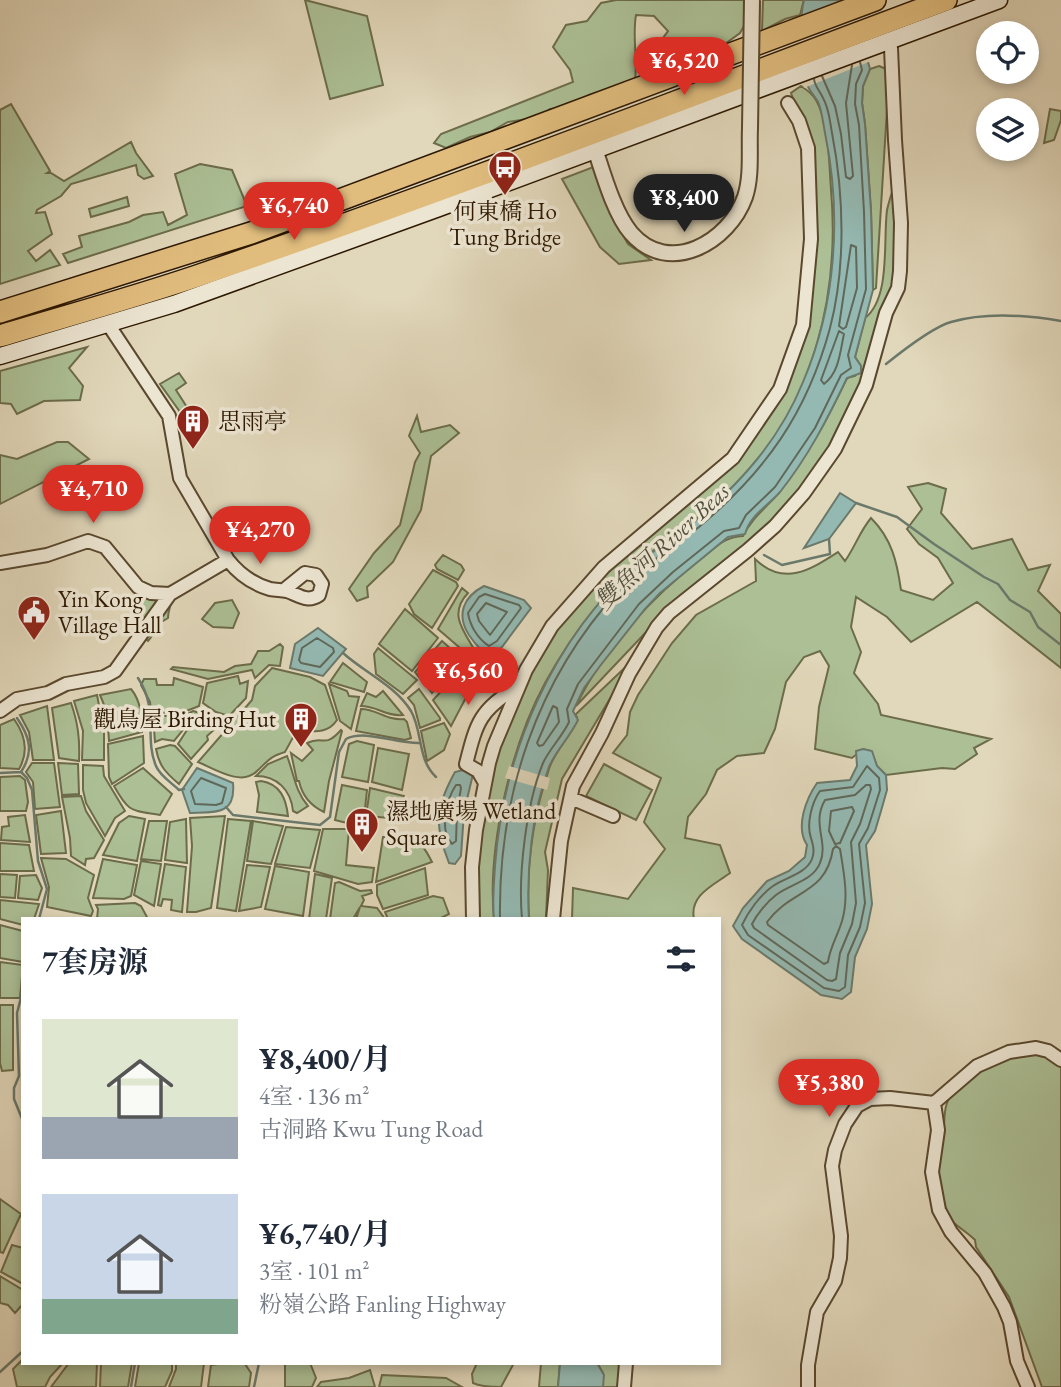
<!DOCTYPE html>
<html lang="zh">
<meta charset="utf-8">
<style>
:root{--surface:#fff;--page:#f2f2f3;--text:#1f2937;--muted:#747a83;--accent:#d93025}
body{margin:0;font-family:"EB Garamond","Noto Serif SC",serif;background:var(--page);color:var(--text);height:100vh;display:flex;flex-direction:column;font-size:26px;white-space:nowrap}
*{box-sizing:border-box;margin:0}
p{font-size:23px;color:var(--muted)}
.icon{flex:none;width:38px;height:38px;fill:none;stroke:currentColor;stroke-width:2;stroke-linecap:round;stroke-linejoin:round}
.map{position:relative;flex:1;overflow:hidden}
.details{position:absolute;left:21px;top:917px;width:700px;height:448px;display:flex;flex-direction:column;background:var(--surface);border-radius:0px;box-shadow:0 4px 10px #0003}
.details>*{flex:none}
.buttons{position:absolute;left:976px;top:21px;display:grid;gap:14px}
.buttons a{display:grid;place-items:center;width:63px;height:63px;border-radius:50%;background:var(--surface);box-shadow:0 4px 10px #0003;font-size:35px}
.price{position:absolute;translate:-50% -60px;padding:0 16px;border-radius:24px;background:var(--accent);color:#fff;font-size:23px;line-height:46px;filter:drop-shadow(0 2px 4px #0008)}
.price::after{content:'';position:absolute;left:50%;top:42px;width:21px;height:16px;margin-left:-10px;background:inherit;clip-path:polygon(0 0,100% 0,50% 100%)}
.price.active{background:#222;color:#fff}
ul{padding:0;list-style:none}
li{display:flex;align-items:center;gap:21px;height:175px;padding:0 21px}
li span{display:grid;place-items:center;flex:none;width:196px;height:140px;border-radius:0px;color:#555}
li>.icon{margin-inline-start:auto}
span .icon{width:84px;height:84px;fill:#fffc;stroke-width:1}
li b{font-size:30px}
h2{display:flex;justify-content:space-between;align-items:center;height:84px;padding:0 21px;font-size:30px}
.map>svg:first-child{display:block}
.green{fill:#acbf95;stroke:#6c6c4a;stroke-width:2}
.water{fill:#94b9b2;stroke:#6b796b;stroke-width:2}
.pier{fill:#e1d7ba}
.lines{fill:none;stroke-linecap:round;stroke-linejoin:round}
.shore{stroke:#606859;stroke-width:2}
.stream{stroke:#6b796b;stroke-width:2.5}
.minor-casing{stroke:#5a482e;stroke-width:16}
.tertiary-casing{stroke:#5a482e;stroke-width:18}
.secondary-casing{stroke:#2d1800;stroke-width:19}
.motorway-casing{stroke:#2d1800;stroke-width:24}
.minor{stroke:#ece5d2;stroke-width:12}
.tertiary{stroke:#ece5d2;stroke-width:14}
.secondary{stroke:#ece5d2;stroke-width:16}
.motorway{stroke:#e0bc7d;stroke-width:21}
.tertiary-bridge-casing{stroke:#5a482e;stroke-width:18;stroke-linecap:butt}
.tertiary-bridge{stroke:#ece5d2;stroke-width:14}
.labels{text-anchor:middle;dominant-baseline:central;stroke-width:7;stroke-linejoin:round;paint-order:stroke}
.poi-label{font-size:23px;fill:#2d1800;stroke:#ece5d2;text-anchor:start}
.water-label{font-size:24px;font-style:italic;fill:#51503e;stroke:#ece5d2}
</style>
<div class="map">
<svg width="1061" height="1387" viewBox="0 0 1061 1387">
<rect width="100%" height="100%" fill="#e1d7ba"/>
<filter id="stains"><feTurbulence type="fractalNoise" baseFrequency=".00286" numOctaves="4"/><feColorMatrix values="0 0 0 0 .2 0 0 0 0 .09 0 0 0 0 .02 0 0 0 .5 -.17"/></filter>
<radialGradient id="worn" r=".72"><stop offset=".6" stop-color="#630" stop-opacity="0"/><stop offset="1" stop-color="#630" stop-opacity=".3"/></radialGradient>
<path class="green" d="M305,0L367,16L383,85L330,99Z
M616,0H759L740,33L722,46L664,66L650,63L652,53L668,31L654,16L636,15C632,37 638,58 635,80L589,95L566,108L550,109L540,117L508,122L490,132L470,137L446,148L434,143L441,134L573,82L570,70L553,47L566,25L587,21L601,3Z
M763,0H804L800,15L785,19L762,31Z
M879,66L886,69L888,93L876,288L873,290L871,211L865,124L862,103L863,86L870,69Z
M801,86C807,90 813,94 816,100C829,122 829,163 831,189C840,295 814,404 738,482C708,513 672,535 639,562C602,595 569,640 545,683C511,746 487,847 494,919H476L480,834L499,745L528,674L568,614L604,571L738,459L809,319L811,149L791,93Z
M11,104L50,171L47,173H51L64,181L131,142L136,153L153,176L144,179L138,175L136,165L71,184L61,196L37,210L36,213L45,212L52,234L28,251L36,261L50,250L60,265L0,284V110Z
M1050,109L1061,111V120L1054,140L1044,143Z
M200,164L232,170L247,206L68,263L63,254L82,247L79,236L129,222L143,215L163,212L168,225L187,215L175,174Z
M596,166L614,219L628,244L651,260L619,264L600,247L562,179Z
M895,183L897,255L894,285L856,396L825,457L777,519L667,610L576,706C603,649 652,597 702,558C716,547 724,537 743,536C752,517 768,507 781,490C808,455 828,418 847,378L855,376L861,366L855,357L865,318C891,298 883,240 887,210C889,201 892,192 895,183Z
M127,197L129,206L91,217L89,209Z
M87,347L69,368L83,386L80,400L44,401L17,414L11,404L0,403V371Z
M179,373L186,383L176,390L190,412L183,416L160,384Z
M417,416L421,432L450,425L459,433L431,456L421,510L393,562L367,587L368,597L357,601L349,589L374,553L400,525L415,462L420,453L409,436Z
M57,442H68L89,459L0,504V455L17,459Z
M928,483L946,489L941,513L972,549L1012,539L1028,570L1050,565L1038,591L1061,614V668L977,602L911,642L887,617L856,597L851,627L861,652L854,673L878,704L881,715L991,739L974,748L977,754L955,769L942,768L886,775L877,766L871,751L863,749L852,758L815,749L819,707L829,666L820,651L804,657L786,682L775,729L764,753L737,756L717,770L706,794L688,817L685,838L720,845L730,873C714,885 689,895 694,919H572L573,888L628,899L665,849L644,822L661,778L613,753L627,735L630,712L638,695L672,643L696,615L756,581L755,559C784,587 810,570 838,552L845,561C855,547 860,531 871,518C892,539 897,562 901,590L933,600L953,583L938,558L919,544L907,529L922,509L908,487Z
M443,555L461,565L464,570L458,580L437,569L435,565Z
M433,570L456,582L458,586L432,628L414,614L409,604Z
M462,588L468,593C449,613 462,629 474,649L467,654L438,629Z
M143,594L172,595C172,605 168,609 168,618L163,621L153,617C155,627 155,633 148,641L136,632C134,619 137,622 141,611C143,605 140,601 143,594Z
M232,600L239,613L233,628L213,627L202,619L215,603Z
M405,609L438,638L412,671L379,644Z
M442,641L461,658V662L432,693L415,672Z
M280,644L283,647L280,666L269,665L255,678L252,670L208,679L171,669L173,667L224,672L235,666L251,664L258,651H269Z
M378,648L417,680L403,694L376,674L374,654Z
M477,653L489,665L490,670L471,688L451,726L433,700Z
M633,660L562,779L545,852L548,870L546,919H529C526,869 533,816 549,769C555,750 571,737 577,717L575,715Z
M343,663L367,682L364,692L330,682Z
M272,668L310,677L325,685L337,720C327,735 313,731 297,730L285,752C269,757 269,760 257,771C242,787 215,769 198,762L252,700L255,686Z
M238,676L240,684L248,681L246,698L229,716L216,712L203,703L207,683Z
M174,678L203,687L199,706L184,712L151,713L150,702L141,685L144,679H156L157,685H173Z
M329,684L347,691L349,696L359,697L351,729L340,721Z
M131,689C141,701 142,717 142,732L109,741L107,712L100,695Z
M419,689L440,718V720L420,728L414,705L408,698Z
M383,691L403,715C387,717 377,706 361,706L367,693L376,697Z
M97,695L104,731V760H82L83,731L74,701Z
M71,703C78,723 80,739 79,761L59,758L52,708Z
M47,706L54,760H33L29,732L20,715Z
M361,709C377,709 387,721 404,719L407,722L411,738L405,740L356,731Z
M193,711L225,720L207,736L208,740L191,759L178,744L187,730V714Z
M153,716H182L183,730L174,741L162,739L155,742Z
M14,719C26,736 29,752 19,769L0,768V725Z
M444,723L450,734L444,750L427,761L421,731Z
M341,730L342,731L329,781L324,812C311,806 302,795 299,781H297L291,753L302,761L313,750L307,743C324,735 324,749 341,730Z
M143,736L144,763L112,784L109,777L108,744Z
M357,741L374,745L368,782L342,777L349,744Z
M170,745L175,746L192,764L179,784C166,773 159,766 156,749Z
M378,748L409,754L402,790L372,782Z
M287,756C294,774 295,791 308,806L297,813L293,811C291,790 277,776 256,776L268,764Z
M32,763H54L60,807L35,809L33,782L26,772Z
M58,763L78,764L79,794L62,795Z
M604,764L652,790L636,820L586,796Z
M83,765L103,766L104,776L125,811L115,818L105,836L86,803L83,790Z
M143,768L172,794L160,815C131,810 129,813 114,786Z
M20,776L25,780L28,802L26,811H0V777Z
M261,781C280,784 286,798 288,816L257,812L259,795L256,782Z
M342,785L367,790L363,827L335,820Z
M370,788L404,796L402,819L366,816Z
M81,796L86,811L104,840L94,858L86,859L85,865L71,856L70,838L62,797Z
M61,811L66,853L41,854L36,815Z
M25,815L30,842L1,840L2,827L9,826L8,817Z
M129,816L145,819L137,861L103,855L119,823Z
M225,816L211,908L196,912H187L192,846L190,818Z
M186,819L187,863L165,860L170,822Z
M228,819L251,821L236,911L217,908Z
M149,821H167L161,861L141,859Z
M253,821L283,826L271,864L247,861Z
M286,827L320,830L310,868L275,864Z
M323,829H349L346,865L374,868L372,882L358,884L314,871Z
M406,836C421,842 425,848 432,862L376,882L383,837Z
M0,843L29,845L34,871H0Z
M41,858L66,859L94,875L88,898L93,911L91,916L47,907L49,887Z
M103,859L137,865L131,896L124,899L93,898Z
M141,861L161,864L154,906L134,895Z
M165,864L186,867L182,912L171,910L172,900L163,899L161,906L158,905Z
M247,865L270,867L261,907L239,911Z
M275,866L309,872L303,916L265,909Z
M425,868L428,895L383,909L377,895V885Z
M0,874L17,875L15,898L0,897Z
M315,874L332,878L326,919H309Z
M36,875L42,888L38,900L18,898L20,876Z
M339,882L360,891L371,890L372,893L362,896L364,900L361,906L377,908L385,919H356L360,907L353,919H330L335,883Z
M433,896L443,898L449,914L439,919H388L385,912Z
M0,900L39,904L34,919H23V925L0,919Z
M135,903L141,906L148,919H97L98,909L96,905Z
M0,925L23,931V962L0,958Z
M0,962L23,965L20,998H0Z
M0,1005H13V1070L2,1071L0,1063Z
M1036,1051L1061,1064V1387H1042L1009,1297L976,1247L975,1240C969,1234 961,1229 954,1223C945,1214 935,1174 936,1162C937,1153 941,1144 943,1136C945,1125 943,1114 947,1103C959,1069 1005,1057 1036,1051Z
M0,1199L21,1214L3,1253L0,1252Z
M12,1245L23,1248V1284L1,1272Z
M0,1276L23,1290V1304L15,1313L8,1305L0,1303Z
M23,1359V1363H63L50,1377L45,1387H17L13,1369Z
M69,1363H97L96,1387H51Z
M101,1363H132L128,1387H100Z
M139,1363H172V1371L165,1387H135Z
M176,1363H204L201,1387H169L176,1369Z
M225,1363L245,1364L251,1373L249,1387H208L211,1365Z
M285,1363H310L316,1378L312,1387H285Z
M477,1363H514L501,1387C492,1387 481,1387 473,1383L472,1374Z
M541,1363H560L558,1387H539Z
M597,1363H622L620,1387H603V1373Z
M370,1370L375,1387H317L321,1382L349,1378Z
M382,1375L446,1378L462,1387H379Z"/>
<path class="water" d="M804,0H850L870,69L863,86L862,103L865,124L871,211L873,290L855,357L861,366V373L847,378C828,418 808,457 780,492C768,506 750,515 745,534L728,537L660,593L645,609L600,666L584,688L573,711L578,720C570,737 556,750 549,767C532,813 526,870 529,919H494C492,901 494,884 495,866C503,754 552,638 639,563C656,548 676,536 694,522C741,483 780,439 803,382C836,305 842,215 825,133C823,123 822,111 818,102C814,95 809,91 807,84C802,60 798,23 804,0Z
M840,493L856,503L829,539L804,548Z
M484,586L524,600L531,608L502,647L496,651L494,656C482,653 476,645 469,635C456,615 463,597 484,586Z
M318,628L346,649L323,676L290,668L295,644Z
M863,749L872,751L877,766L886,775L887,790L881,811L875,831L866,845L872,904L867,929L855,957L851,992L842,999L821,995L742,939L733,926L743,908L767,881L789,871L805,857L807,845C795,827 806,799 817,783L850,780L857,766L856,751Z
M197,768L233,783C236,816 214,812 190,813L182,790Z
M463,770L473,774L464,812L461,856L455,864L449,863C434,825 435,808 455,772Z
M560,1363H597L604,1375L603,1387H558Z"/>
<path class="pier" d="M844,0H853L871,61L804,88L797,17Z
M509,766L550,778L547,790L505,778Z"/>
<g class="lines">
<path class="shore" d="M822,76L835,106L841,134L846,177L850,179L853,176L846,103L852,65
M851,245L856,247L857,288L846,327L843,329L839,326Z
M839,331L844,334C840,352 839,373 824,384L821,380Z
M485,594L519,605L521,608L497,641L489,646C478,639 470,626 468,613L479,597Z
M486,603L507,612L490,635L479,621L477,614Z
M317,638L333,648L334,652L320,667L301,663L299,660L302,648Z
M553,706L557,708L559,722L543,745L539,746L537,743Z
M867,766L879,778L880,790L868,828L859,844L865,903L860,927L848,955L845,987L839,991L824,988L748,935L742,925C748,912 760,895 773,886C784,878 806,874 812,859C815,851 813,845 811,838C806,824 812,802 820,791L853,787Z
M201,778L226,788L222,803L216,805L195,804L191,791Z
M456,785H460L461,788L457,811L456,841L452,844C439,830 446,800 456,785Z
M866,785H870L871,789L860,824L851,842L856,903L852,924L840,953L836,979L832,981L827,980L754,928L752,924C757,914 767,902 776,895C790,884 813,881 820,863C829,842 811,824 825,800L855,795Z
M852,807L854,811L840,843L835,844L829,831L831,811Z
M836,846L840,849C844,873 849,898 842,921C838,935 830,947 828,962L824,964L768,925L767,922C791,889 826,895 833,849Z
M500,919C498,797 536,680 620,589C643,565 673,548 699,527C766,471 807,413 830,328C846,267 844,195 832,133C830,122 829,108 823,98C820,91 815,87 814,79
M522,919C518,874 526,805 543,763C550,748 562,737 569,722L567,709L578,684L639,604L673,572L724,531L739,528L746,515L775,487L815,428L841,375L851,368L848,355L866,289L864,212L859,125L855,104L856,84L862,70L860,62"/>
<path class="stream" d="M886,364C901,352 933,327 951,322C985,312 1026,315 1061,321
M856,503L897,517L934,544L984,577L998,584L1010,600L1030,612L1038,627L1061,645
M764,555L782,565L830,554L829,539
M343,653C365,673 395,685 411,711C423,732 417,759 436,777
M138,678C159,709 144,738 156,766C160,776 172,783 179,790L184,789
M17,718C30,737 34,752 21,772
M0,773L21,772L27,778L32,790L38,861L47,889L39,919
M226,807L233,815L320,825L330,817L339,752L346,739C365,729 397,744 420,743
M23,990L17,1013L19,1076L14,1088V1099L23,1121
M0,1372L23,1351
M131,1387L135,1363
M254,1387L259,1363"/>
<defs>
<path id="minor" d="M228,560C239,574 253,584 270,589C276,590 281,590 287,591C299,595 307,603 319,595L322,584L316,575L305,573L284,590
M0,563L47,555L88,541L105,547L138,587L151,593L170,594
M0,711L17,699L48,693L66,684L104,677L115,671L170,594L228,560L180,478L169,416L108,324
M485,783L478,771L466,764C477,720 480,711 518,686
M571,798L613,816
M473,919L472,867L476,830L489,763L494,746L526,670L552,626L604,567L733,458L780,389L803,325L811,239L808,148L799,121L788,103
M553,919L561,841L573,786L602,733L629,674L657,627L669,613L748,550L775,526L804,493L835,449L866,385L886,313L898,288L900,271L901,223L895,140L891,48L887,42
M934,1103L938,1130L932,1172L939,1210L951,1232L985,1273L1004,1307L1010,1322L1017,1361L1028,1387
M624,1387L626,1363
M808,1387V1365L817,1312L835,1281L840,1258L841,1236L832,1166L835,1150L845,1124L857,1106L870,1099L890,1098L934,1103L977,1066L1009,1052L1036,1048L1048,1051L1061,1060"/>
<path id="tertiary" d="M595,149C603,173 614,213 631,233C669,277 729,242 745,197C752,176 749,150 750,128"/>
<path id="secondary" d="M0,356L174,304L439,208L999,0"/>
<path id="motorway" d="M0,312L254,232L875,0
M0,336C66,316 132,298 197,276C449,190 697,93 946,0"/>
</defs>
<use href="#minor" class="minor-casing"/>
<use href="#tertiary" class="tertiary-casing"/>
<use href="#secondary" class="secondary-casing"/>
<use href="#motorway" class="motorway-casing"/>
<use href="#minor" class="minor"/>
<use href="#tertiary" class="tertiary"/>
<use href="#secondary" class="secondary"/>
<use href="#motorway" class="motorway"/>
<defs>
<path id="tertiary-bridge" d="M750,128L752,0"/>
</defs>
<use href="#tertiary-bridge" class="tertiary-bridge-casing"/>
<use href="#tertiary-bridge" class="tertiary-bridge"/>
</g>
<defs>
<symbol id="bus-pin" viewBox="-11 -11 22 30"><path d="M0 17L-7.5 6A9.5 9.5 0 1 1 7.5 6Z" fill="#8f2418" stroke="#ece5d2"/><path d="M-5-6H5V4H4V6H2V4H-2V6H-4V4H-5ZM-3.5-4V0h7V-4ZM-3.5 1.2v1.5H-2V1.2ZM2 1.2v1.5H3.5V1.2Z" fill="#fff"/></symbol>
<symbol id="building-pin" viewBox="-11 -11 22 30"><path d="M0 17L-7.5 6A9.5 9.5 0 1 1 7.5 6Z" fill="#8f2418" stroke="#ece5d2"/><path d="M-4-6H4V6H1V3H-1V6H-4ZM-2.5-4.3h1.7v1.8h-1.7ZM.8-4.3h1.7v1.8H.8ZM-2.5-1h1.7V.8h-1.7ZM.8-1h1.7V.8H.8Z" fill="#fff"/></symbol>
<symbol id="civic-pin" viewBox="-11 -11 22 30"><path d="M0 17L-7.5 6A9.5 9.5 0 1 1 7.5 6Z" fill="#8f2418" stroke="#ece5d2"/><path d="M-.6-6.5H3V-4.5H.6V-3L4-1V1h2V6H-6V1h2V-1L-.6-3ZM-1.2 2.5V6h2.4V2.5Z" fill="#fff"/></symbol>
</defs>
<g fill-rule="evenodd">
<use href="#bus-pin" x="486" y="148" width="38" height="52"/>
<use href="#building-pin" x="174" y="402" width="38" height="52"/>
<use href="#civic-pin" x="15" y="593" width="38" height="52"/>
<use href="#building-pin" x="282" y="700" width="38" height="52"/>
<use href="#building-pin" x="343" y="805" width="38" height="52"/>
</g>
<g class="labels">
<g class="poi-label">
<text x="505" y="211" text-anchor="middle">何東橋 Ho<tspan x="505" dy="26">Tung Bridge</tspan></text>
<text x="218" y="421">思雨亭</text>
<text x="58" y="599">Yin Kong<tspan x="58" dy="26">Village Hall</tspan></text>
<text x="276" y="719" text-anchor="end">觀鳥屋 Birding Hut</text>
<text x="386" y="811">濕地廣場 Wetland<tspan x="386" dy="26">Square</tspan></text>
</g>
<g class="water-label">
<text transform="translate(662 546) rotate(-43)">雙魚河 River Beas</text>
</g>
</g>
<rect width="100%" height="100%" filter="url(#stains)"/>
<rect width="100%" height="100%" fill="url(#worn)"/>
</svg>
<div class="buttons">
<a><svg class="icon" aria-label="locate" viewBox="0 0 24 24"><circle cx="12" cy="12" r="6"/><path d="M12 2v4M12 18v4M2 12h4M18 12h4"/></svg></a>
<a><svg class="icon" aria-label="layers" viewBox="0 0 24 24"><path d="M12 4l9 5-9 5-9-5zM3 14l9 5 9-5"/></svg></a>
</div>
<b class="price" style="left:684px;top:97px">¥6,520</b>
<b class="price active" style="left:684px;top:234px">¥8,400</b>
<b class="price" style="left:294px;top:242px">¥6,740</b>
<b class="price" style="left:93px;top:525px">¥4,710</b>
<b class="price" style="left:260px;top:566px">¥4,270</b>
<b class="price" style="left:468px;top:707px">¥6,560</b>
<b class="price" style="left:829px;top:1119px">¥5,380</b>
<section class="details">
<h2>7套房源<svg class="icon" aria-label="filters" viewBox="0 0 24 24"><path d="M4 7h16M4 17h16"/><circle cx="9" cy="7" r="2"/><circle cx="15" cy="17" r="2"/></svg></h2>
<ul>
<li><span style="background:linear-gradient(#dfe7d0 70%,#9aa5b1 0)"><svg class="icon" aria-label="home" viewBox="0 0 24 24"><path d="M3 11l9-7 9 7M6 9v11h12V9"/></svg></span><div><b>¥8,400/月</b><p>4室 · 136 m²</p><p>古洞路 Kwu Tung Road</p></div></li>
<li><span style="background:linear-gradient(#c9d6e8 75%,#7fa58c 0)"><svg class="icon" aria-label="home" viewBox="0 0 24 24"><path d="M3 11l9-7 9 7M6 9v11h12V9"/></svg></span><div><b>¥6,740/月</b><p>3室 · 101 m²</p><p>粉嶺公路 Fanling Highway</p></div></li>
</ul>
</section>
</div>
